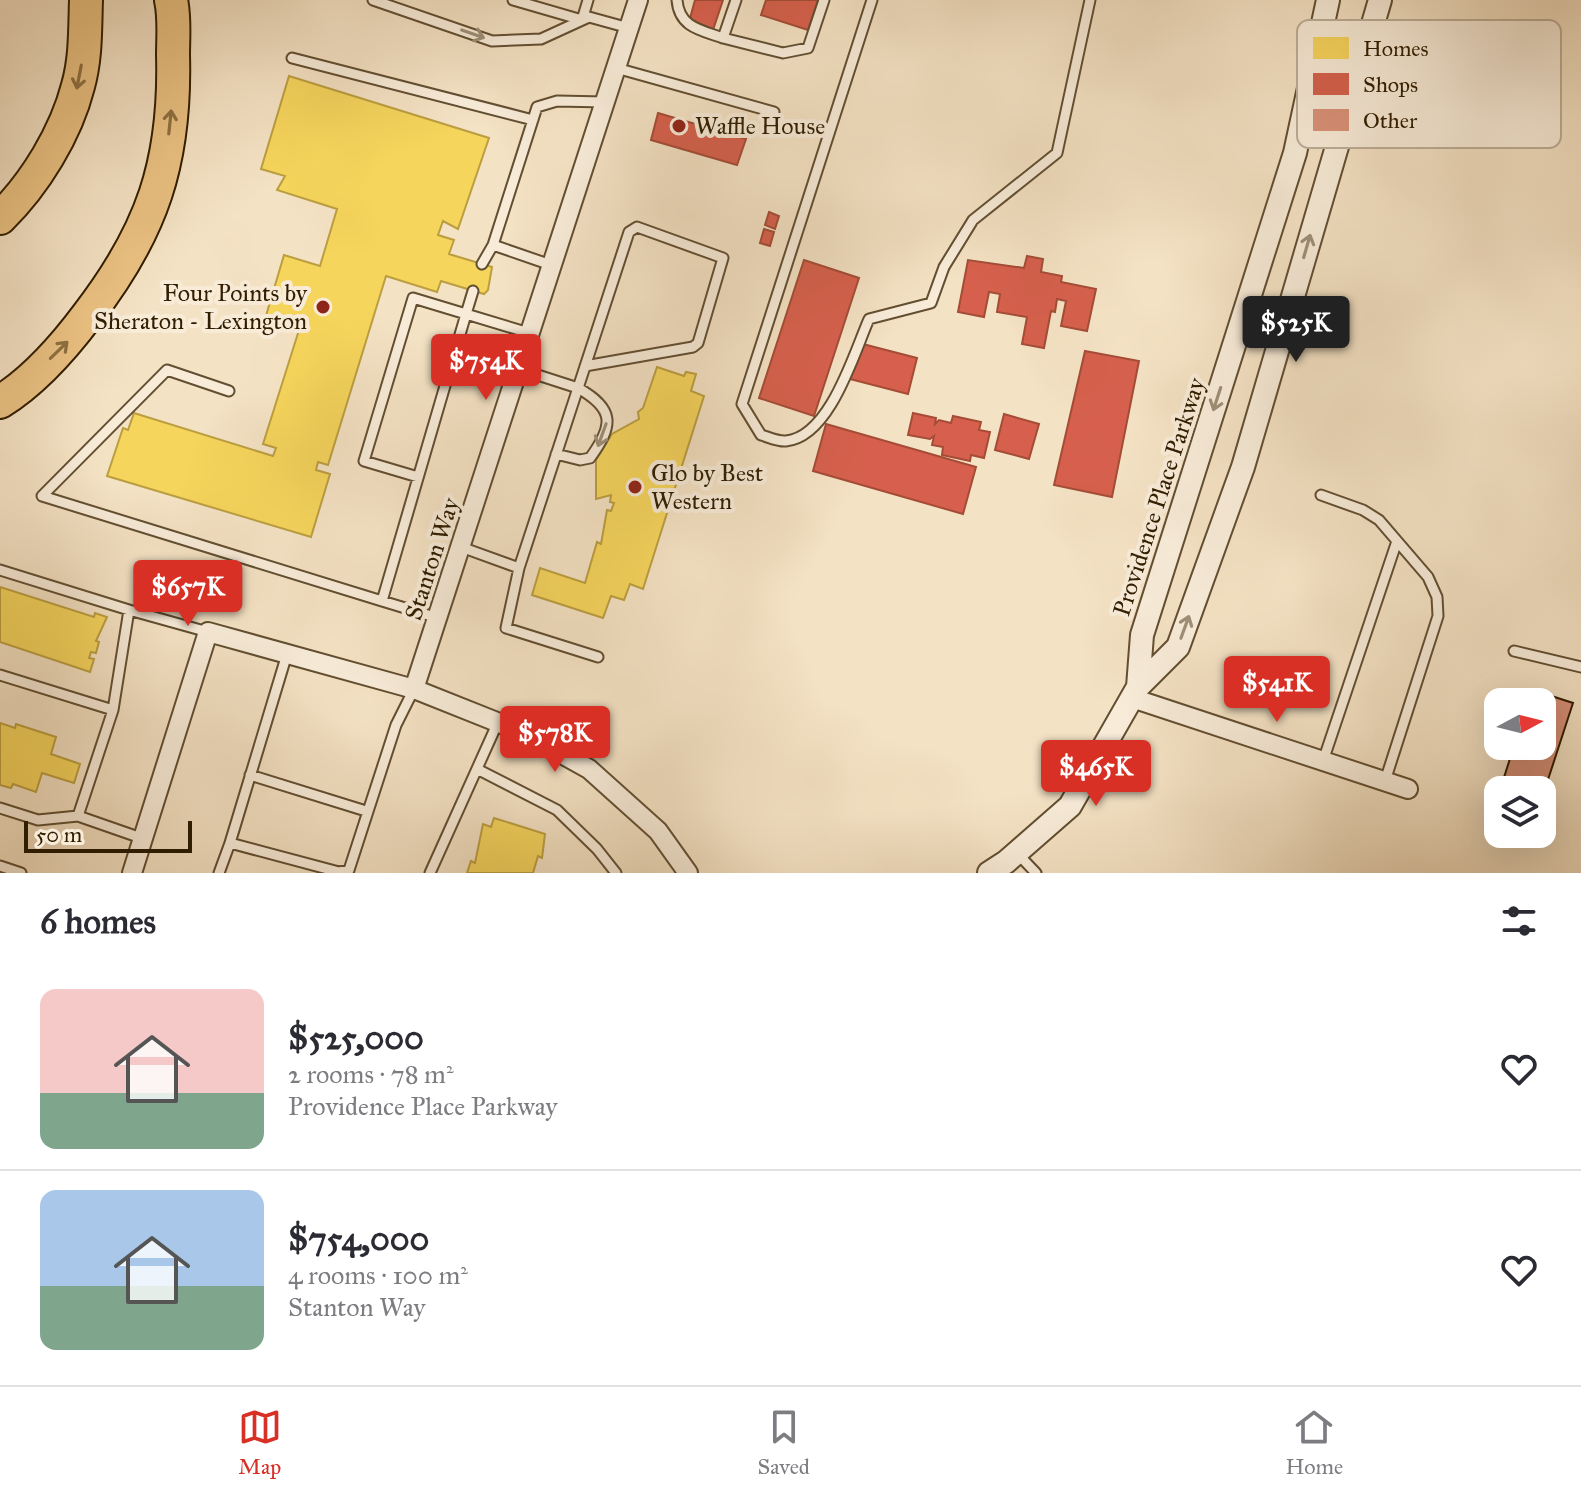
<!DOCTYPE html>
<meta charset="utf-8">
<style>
:root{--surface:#fff;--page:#f2f2f3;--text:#2b2b33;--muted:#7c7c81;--line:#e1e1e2;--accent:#d93025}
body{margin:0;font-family:"IM FELL Great Primer",serif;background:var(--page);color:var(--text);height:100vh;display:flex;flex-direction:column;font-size:30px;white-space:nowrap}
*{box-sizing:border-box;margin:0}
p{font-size:26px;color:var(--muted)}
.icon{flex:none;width:44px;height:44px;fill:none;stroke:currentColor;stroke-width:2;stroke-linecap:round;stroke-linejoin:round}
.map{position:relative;height:873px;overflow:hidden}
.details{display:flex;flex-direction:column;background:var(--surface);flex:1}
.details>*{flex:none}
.needle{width:52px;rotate:83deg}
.controls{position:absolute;left:1484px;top:688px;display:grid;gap:16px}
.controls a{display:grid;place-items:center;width:72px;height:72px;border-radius:16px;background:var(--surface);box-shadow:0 8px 32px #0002;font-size:40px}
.scale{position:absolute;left:24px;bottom:20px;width:168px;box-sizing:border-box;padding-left:8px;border:4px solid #311d00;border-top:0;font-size:22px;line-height:28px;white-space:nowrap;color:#311d00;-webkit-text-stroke:6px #f8ecd9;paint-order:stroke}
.price{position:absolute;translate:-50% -68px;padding:0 18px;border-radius:8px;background:var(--accent);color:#fff;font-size:26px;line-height:52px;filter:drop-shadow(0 2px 4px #0008)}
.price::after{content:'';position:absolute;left:50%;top:48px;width:24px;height:18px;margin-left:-12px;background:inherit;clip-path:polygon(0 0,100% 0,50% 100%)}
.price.current{background:#222;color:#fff}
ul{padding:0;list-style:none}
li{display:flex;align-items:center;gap:24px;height:200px;padding:0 40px}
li+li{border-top:2px solid var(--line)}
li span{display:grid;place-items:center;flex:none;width:224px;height:160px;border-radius:16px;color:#555}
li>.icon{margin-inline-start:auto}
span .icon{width:96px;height:96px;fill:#fffc;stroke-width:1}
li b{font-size:34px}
h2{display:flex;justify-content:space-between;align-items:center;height:96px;padding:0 40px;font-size:34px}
.menu{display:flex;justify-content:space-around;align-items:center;height:112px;border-top:2px solid var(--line);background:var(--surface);font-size:22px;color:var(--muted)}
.menu a{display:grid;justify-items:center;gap:4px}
.menu .current{color:var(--accent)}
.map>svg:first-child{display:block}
.homes{fill:#f6d55c;stroke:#bb9e40;stroke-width:2}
.shops{fill:#d6604d;stroke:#a44c36;stroke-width:2}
.building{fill:#d99179;stroke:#311d00;stroke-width:2}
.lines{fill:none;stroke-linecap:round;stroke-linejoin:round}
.service-casing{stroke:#624e31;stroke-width:13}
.minor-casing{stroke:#624e31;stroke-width:22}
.tertiary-casing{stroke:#624e31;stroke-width:26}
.motorway-casing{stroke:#311d00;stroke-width:36}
.service{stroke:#f8ecd9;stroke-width:9}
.minor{stroke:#f8ecd9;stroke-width:18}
.tertiary{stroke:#f8ecd9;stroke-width:22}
.motorway{stroke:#eac182;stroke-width:32}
.oneway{stroke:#9e8f77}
.oneway2{stroke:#8e6f41}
.poi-dot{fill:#8f2418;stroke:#f8ecd9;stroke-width:3}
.labels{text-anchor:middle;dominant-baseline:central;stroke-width:8;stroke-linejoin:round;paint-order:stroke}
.poi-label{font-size:24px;fill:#311d00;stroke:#f8ecd9;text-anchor:start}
.street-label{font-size:24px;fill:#311d00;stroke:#f8ecd9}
.key{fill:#f8ecd9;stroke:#bcae98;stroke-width:2}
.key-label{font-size:22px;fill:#311d00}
</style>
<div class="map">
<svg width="1581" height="873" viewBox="0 0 1581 873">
<rect width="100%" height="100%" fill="#f4e2c4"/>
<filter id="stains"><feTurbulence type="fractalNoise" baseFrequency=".0025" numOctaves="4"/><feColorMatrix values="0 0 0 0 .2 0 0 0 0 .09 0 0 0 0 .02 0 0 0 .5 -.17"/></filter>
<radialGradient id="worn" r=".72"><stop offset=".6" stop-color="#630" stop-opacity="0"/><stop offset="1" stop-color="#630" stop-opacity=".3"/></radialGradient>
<path class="homes" d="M289,76L489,138L458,229L443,221L438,235L454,240L449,254L492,267L488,290L484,294L441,281L437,292L386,276L328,465L318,462L316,470L330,474L311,537L107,476L123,428L128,430L134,413L273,456L276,448L263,444L299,330L265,319L284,255L320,266L337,209L277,190L285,176L261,169Z
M657,367L684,376L686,372L696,374L691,391L704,396L643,589L630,584L624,600L611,596L603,618L532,595L540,568L585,583L597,542L601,544L607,510L611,511L614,503L610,502L611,495L596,499V460L612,434L639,419L638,412L643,408Z
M0,587L94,617L95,613L107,617L96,641L99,642L96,653L91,652L89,658L94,659L90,672L0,642Z
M0,723L15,728L16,724L56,737L51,754L80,764L74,783L42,773L36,792L13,784L11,788L0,785Z
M494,818L545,834L542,858L538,856L533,873H467L471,861L475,863L483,824L491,827Z"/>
<path class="shops" d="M695,0H723L713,30L689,22Z
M766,0H818L808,30L761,15Z
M658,113L746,139L737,165L651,140Z
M769,212L779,216L775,229L765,225Z
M764,229L774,232L770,246L760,243Z
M1027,256L1043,259L1041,272L1062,276L1061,282L1096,289L1087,331L1061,326L1066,301L1057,299L1055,312L1051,311L1044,348L1022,344L1027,317L997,312L1000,294L989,292L984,317L958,312L968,260L1024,268Z
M804,260L859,278L814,416L759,398Z
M859,343L917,358L908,394L850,379Z
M1085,351L1139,361L1112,497L1054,485Z
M913,413L936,418L935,424L939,420L951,423L953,416L981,422L979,430L990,432L984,458L971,455L970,461L942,455L943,447L932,445L934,436L930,439L908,435Z
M1004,414L1039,424L1029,459L995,450Z
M826,424L976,467L963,514L813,471Z"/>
<path class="building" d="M1533,690L1573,703L1542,798V790H1500L1514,746H1542V702H1529Z"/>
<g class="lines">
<defs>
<path id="service" d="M373,0L492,41L541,39L589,17L629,28
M513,0L582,20L588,0
M677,0C679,27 700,30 723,38L736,0
M872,0L742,404L761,435C768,437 779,442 786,441C830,437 854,353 869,319L931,303L944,267L973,220L1057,153L1090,0
M723,38L783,53L808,48L824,0
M292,58L533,120
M616,68L774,112
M482,264L493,245
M551,265L493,245L537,107L557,101L605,102
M473,291L466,314L529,333
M229,391L167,370L42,496L382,601
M556,454L580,460L590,458C614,425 615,409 578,388L629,232L637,227L723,258L698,343L693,347L585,366
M418,477L364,461L413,298L466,314L382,601L438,618
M1321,495L1363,510L1379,520L1428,577L1437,597L1438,616L1385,781
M461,547L519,568L578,388L519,369
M519,568L506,628L598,657
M0,570L129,610
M1514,651L1581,667
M0,675L113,710
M1323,761L1397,541
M477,769L557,810L597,849L616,873
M250,775L366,811
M0,808L38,820L78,816
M144,839L78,816L113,710L129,610L208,632
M230,843L287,654
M1017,853L1036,873
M0,866L21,873
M219,873L230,843L339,872L349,870L396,725L414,689
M430,873L498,722"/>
<path id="minor" d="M414,689L638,0
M1132,698L1408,789
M132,873L208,632L414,689L522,732L589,769L658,831L688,873"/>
<path id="tertiary" d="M1138,687L1142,635L1295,153L1328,0
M989,873L1006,862L1070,806L1138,687L1178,647L1243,467L1380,0"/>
<path id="motorway" d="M0,218C35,184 66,133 78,86C86,58 85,28 86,0
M0,402C34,381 63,348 87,316C152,232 176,162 173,55C173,37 175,18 171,0"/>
</defs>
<use href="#service" class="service-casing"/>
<use href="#minor" class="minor-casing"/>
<use href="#tertiary" class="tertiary-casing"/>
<use href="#motorway" class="motorway-casing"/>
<use href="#service" class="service"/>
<use href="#minor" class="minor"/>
<use href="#tertiary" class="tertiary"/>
<use href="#motorway" class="motorway"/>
</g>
<defs><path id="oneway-shaft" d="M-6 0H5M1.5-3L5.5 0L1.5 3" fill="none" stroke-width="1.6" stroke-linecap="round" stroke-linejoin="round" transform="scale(2)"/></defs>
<g class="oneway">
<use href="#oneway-shaft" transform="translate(473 34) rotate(19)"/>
<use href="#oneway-shaft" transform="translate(1307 246) rotate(-74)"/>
<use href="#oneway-shaft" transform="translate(1217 399) rotate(108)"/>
<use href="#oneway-shaft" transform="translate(602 435) rotate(110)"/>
<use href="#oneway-shaft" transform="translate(1185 627) rotate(-70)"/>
</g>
<g class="oneway2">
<use href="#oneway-shaft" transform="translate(79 77) rotate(101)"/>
<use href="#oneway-shaft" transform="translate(170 122) rotate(-84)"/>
<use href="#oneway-shaft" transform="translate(59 350) rotate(-44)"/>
</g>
<g class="poi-dot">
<circle cx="679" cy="126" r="8"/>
<circle cx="323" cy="307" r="8"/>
<circle cx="635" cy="487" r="8"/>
</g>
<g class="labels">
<g class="poi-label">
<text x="695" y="126">Waffle House</text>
<text x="307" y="293" text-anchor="end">Four Points by<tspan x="307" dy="28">Sheraton - Lexington</tspan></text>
<text x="651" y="473">Glo by Best<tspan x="651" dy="28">Western</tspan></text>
</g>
<g class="street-label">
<text transform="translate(1159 497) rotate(-72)">Providence Place Parkway</text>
<text transform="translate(432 559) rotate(-72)">Stanton Way</text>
</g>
</g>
<rect x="1297" y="20" width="264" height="128" rx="12" class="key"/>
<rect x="1313" y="37" width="36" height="22" fill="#f6d55c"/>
<rect x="1313" y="73" width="36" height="22" fill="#d6604d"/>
<rect x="1313" y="109" width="36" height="22" fill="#d99179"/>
<g class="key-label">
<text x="1363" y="56">Homes</text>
<text x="1363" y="92">Shops</text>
<text x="1363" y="128">Other</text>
</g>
<rect width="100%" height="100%" filter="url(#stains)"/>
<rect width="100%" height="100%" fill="url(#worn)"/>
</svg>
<div class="controls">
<a><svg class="needle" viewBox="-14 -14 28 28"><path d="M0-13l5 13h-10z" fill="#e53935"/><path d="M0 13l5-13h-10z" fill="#7c7c81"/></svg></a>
<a><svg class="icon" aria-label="layers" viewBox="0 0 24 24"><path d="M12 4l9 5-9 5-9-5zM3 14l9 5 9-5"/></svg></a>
</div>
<div class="scale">50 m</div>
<b class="price current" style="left:1296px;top:364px">$525K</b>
<b class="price" style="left:486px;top:402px">$754K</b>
<b class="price" style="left:188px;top:628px">$657K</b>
<b class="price" style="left:1277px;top:724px">$541K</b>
<b class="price" style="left:555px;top:774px">$578K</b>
<b class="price" style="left:1096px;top:808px">$465K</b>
</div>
<section class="details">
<h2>6 homes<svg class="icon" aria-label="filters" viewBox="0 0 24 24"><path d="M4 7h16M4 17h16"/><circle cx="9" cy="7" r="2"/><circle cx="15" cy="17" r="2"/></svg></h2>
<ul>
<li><span style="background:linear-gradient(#f6c9c9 65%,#7fa58c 0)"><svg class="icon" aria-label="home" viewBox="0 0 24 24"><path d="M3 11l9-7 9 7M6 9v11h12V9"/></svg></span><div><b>$525,000</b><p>2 rooms · 78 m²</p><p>Providence Place Parkway</p></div><svg class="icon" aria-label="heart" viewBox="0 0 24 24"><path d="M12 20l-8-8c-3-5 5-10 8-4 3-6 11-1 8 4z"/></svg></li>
<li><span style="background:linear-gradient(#a9c7e8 60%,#7fa58c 0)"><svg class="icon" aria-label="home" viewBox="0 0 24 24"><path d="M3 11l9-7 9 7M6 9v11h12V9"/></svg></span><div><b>$754,000</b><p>4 rooms · 100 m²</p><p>Stanton Way</p></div><svg class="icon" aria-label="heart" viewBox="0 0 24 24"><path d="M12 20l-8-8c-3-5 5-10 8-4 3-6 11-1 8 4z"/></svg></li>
</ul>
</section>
<nav class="menu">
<a class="current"><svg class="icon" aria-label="map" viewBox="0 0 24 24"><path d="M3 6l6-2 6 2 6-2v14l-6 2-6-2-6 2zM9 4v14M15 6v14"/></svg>Map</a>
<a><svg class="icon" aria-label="saved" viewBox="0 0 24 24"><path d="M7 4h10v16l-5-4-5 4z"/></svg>Saved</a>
<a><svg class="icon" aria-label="home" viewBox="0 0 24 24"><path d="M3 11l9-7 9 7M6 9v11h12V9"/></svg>Home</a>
</nav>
